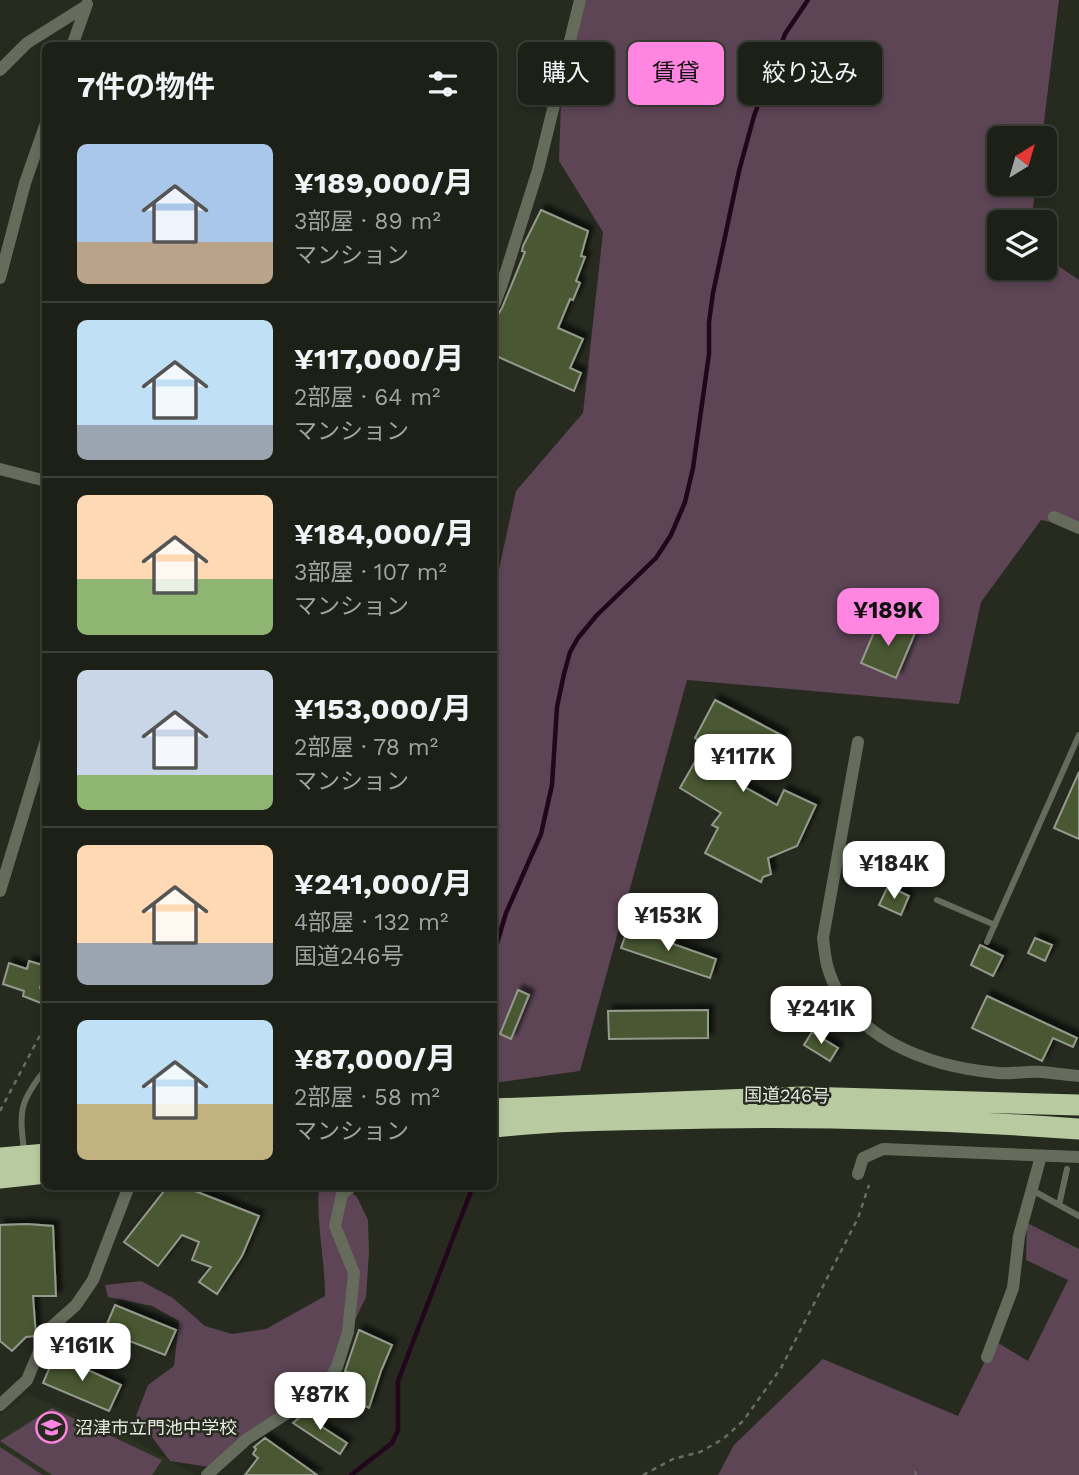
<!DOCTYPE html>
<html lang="ja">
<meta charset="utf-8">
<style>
:root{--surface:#1c2017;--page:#292d24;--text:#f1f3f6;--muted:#a0a3a1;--line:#3a3e36;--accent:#fe86e1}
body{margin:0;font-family:"Work Sans","Noto Sans JP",sans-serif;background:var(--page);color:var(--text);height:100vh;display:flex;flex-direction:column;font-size:26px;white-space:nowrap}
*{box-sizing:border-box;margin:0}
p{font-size:23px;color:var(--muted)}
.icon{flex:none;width:38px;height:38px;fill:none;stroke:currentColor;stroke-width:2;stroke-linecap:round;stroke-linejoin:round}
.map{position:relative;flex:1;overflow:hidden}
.drawer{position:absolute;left:42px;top:42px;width:455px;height:1148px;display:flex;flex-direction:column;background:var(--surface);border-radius:10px;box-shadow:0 4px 10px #0003,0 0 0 2px var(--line)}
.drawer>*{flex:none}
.banner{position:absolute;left:518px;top:42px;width:455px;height:63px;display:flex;gap:14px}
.needle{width:46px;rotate:37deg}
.controls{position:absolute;left:987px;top:126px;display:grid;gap:14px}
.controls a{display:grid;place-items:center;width:70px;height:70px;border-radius:10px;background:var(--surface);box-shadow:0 4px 10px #0003,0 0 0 2px var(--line);font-size:35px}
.price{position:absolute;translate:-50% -60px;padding:0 16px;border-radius:14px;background:#fff;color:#222;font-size:23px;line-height:46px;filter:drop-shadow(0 2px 4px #0008)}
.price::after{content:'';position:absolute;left:50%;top:42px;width:21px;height:16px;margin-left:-10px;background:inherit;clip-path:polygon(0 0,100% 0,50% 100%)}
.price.current{background:var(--accent);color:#111}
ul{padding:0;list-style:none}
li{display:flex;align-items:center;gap:21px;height:175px;padding:0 35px}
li+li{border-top:2px solid var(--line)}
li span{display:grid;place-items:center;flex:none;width:196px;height:140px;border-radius:10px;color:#555}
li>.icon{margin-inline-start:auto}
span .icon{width:84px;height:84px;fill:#fffc;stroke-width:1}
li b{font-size:30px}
h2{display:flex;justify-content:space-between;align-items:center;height:84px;padding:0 35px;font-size:30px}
.pill{padding:0 24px;border-radius:10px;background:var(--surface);box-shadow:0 4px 10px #0003,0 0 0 2px var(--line);font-size:24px;line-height:63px}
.pill.current{background:var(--accent);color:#111}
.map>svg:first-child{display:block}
.built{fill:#2b3221}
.green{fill:#5d4556}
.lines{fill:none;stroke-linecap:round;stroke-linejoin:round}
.stream{stroke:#22061c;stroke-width:4.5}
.building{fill:#495833;stroke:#949a8c;stroke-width:2;filter:url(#shadow)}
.path{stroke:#696d63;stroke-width:2.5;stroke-dasharray:5 5;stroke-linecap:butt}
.lane{stroke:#656c5b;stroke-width:6}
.street{stroke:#656c5b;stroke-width:12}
.highway{stroke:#b8caa0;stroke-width:21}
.labels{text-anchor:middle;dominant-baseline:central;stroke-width:5;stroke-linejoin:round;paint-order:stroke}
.street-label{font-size:18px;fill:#e5e9e1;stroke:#262a1f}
.poi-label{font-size:18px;fill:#e5e9e1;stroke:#262a1f;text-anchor:start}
</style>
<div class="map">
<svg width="1079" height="1475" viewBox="0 0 1079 1475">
<defs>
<filter id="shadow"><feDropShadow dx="5" dy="-5" stdDeviation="2" flood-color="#0009"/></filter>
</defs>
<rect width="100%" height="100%" fill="#262a1f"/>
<path class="built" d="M27,1394L129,1437L195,1475H0V1416Z"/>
<path class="green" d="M586,0H1059L1042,138H999V184H1036L1031,222H999V268H1045V257L1079,280V528L1041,520L981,602L959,704L687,680L580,1071L494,1083V592L516,491L583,413L603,232L559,161L562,70Z
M319,1187H345L357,1197L368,1220L369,1252L366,1297L343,1345L320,1392L209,1467L170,1461L136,1416L148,1385L174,1366L179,1321L152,1306L108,1297L105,1285L141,1281L173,1298L205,1326L232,1334L266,1329L325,1296C325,1260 316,1222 319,1187Z
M1027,1223L1079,1249V1475H718L734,1445L823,1359L958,1416L995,1341L1028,1361L1068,1280L1026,1260Z
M52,1408L162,1460L152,1475H52L0,1441Z
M0,1447L43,1475H0Z"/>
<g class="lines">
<path class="stream" d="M494,1050L495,950L506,913L541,834L552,785L557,707L564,674L570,652L578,638L597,615L656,558L671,535L685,502L693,468L709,354V322L713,293L739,171L754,116L785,34L808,0
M351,1475L392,1443L398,1430V1381L473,1186"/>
</g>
<path class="building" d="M541,210L588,231L581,256L585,257L576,281L580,283L573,300L570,299L558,328L583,339L570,368L581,373L574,391L494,355V321L502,308L525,252L522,251L523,246Z
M880,618L915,633L896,678L861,663Z
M715,700L783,736L771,760L759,754L743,786L777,805L784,790L816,805L797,846L768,858L771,874L763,877L761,882L705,853L718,828L712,825L721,813L680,788L705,744L695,738Z
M1079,772V839L1054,828Z
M888,886L909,896L901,915L879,905Z
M628,928L716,959L710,978L621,948Z
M1035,938L1052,945L1045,961L1028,953Z
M980,945L1003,956L993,976L971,965Z
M29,961L46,966L40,988L46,990V1005L23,996L24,991L3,984L9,963L27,969Z
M518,990L529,995L511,1039L500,1034Z
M987,996L1077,1038L1073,1047L1053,1038L1042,1061L972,1028Z
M708,1010V1038L609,1039L608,1011Z
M812,1032L838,1048L830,1061L804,1045Z
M168,1186H182L259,1216L242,1256L217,1294L199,1282L211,1267L192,1260L199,1242L182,1235L158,1266L124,1242Z
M27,1224L53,1226L56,1296H33L36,1336L26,1337L12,1351L0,1341V1225Z
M115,1305L176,1330L165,1355L104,1331Z
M359,1330L392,1345L381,1371L369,1408L349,1399L360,1376L345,1371Z
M55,1355L121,1385L109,1411L43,1383Z
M307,1411L319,1418L316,1423L347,1443L340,1454L293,1423Z
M265,1438L317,1475H245L258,1458L253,1454L256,1449L254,1447Z"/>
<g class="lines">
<path class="path" d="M0,1111L46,1024
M915,1471L916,1475
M643,1475L673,1459L700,1452L723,1439L743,1421L781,1368L858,1218L869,1185"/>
<path class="lane" d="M937,900L995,925
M987,942L1079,735
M24,1151C20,1114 18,1105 41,1075
M1032,1190L1079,1216
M1059,1205L1067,1169"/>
<path class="street" d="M72,46L87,4
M0,70L27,43L86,6
M0,278L25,183L46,123
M494,305L502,284L538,170L580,0
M0,469L46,481
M1054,517L1079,528
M858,742L823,938C824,947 825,956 827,965C847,1039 930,1067 998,1073C1013,1074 1027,1071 1041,1072C1054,1073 1067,1075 1079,1076
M0,891L46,740
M858,1174L863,1158L883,1149L1079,1157
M987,1357L1013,1288L1019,1236L1041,1156
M0,1405L27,1380L48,1330L76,1305L93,1280L129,1186
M207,1475L247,1439L320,1392L337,1367L348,1332L354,1273L335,1226L342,1194L352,1186"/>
<path class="highway" d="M494,1109L802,1097L1079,1105
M494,1127C550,1121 607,1120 664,1119C802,1115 941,1119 1079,1129
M0,1158L46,1154
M0,1178L46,1173"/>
</g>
<defs>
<symbol id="school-ring" viewBox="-11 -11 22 22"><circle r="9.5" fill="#262a1f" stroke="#fe86e1" stroke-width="1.5"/><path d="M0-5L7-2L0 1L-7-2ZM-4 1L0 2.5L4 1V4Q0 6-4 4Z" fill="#fe86e1"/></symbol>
</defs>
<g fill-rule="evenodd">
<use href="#school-ring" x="34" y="1410" width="35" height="35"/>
</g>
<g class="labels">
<g class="street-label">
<text transform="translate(787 1095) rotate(1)">国道246号</text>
</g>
<g class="poi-label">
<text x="75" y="1427">沼津市立門池中学校</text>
</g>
</g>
</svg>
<div class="controls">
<a><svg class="needle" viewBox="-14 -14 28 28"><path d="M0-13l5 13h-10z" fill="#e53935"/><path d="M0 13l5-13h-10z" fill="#a0a3a1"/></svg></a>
<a><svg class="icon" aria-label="layers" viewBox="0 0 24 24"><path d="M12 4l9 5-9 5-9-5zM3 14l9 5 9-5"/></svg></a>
</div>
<b class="price current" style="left:888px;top:648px">¥189K</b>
<b class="price" style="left:743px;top:794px">¥117K</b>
<b class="price" style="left:894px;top:901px">¥184K</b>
<b class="price" style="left:668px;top:953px">¥153K</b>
<b class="price" style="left:821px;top:1046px">¥241K</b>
<b class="price" style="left:82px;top:1383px">¥161K</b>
<b class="price" style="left:320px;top:1432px">¥87K</b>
<div class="banner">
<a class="pill">購入</a>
<a class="pill current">賃貸</a>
<a class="pill">絞り込み</a>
</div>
<section class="drawer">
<h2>7件の物件<svg class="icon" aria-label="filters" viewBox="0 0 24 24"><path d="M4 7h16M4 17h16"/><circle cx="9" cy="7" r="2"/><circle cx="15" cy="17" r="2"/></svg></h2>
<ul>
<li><span style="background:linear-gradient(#a9c7e8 70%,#b9a48a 0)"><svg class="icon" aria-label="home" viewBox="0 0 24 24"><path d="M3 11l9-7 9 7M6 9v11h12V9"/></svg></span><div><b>¥189,000/月</b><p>3部屋 · 89 m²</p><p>マンション</p></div></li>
<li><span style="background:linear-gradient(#bfe0f5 75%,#9aa5b1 0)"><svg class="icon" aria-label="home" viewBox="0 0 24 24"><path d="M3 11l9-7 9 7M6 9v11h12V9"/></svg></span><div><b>¥117,000/月</b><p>2部屋 · 64 m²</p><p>マンション</p></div></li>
<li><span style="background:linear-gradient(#ffd9b3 60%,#8fb573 0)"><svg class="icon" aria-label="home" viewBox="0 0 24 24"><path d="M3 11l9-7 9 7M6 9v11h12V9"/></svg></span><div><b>¥184,000/月</b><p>3部屋 · 107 m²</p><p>マンション</p></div></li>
<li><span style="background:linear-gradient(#c9d6e8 75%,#8fb573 0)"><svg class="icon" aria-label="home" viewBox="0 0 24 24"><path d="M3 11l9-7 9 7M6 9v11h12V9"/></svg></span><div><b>¥153,000/月</b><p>2部屋 · 78 m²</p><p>マンション</p></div></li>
<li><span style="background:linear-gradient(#ffd9b3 70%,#9aa5b1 0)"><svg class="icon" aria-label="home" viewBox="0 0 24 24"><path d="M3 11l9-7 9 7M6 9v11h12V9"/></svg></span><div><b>¥241,000/月</b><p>4部屋 · 132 m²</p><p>国道246号</p></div></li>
<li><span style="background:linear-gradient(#bfe0f5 60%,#c2b280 0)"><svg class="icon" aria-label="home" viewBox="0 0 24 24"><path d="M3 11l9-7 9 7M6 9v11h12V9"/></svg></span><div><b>¥87,000/月</b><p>2部屋 · 58 m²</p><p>マンション</p></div></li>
</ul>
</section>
</div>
